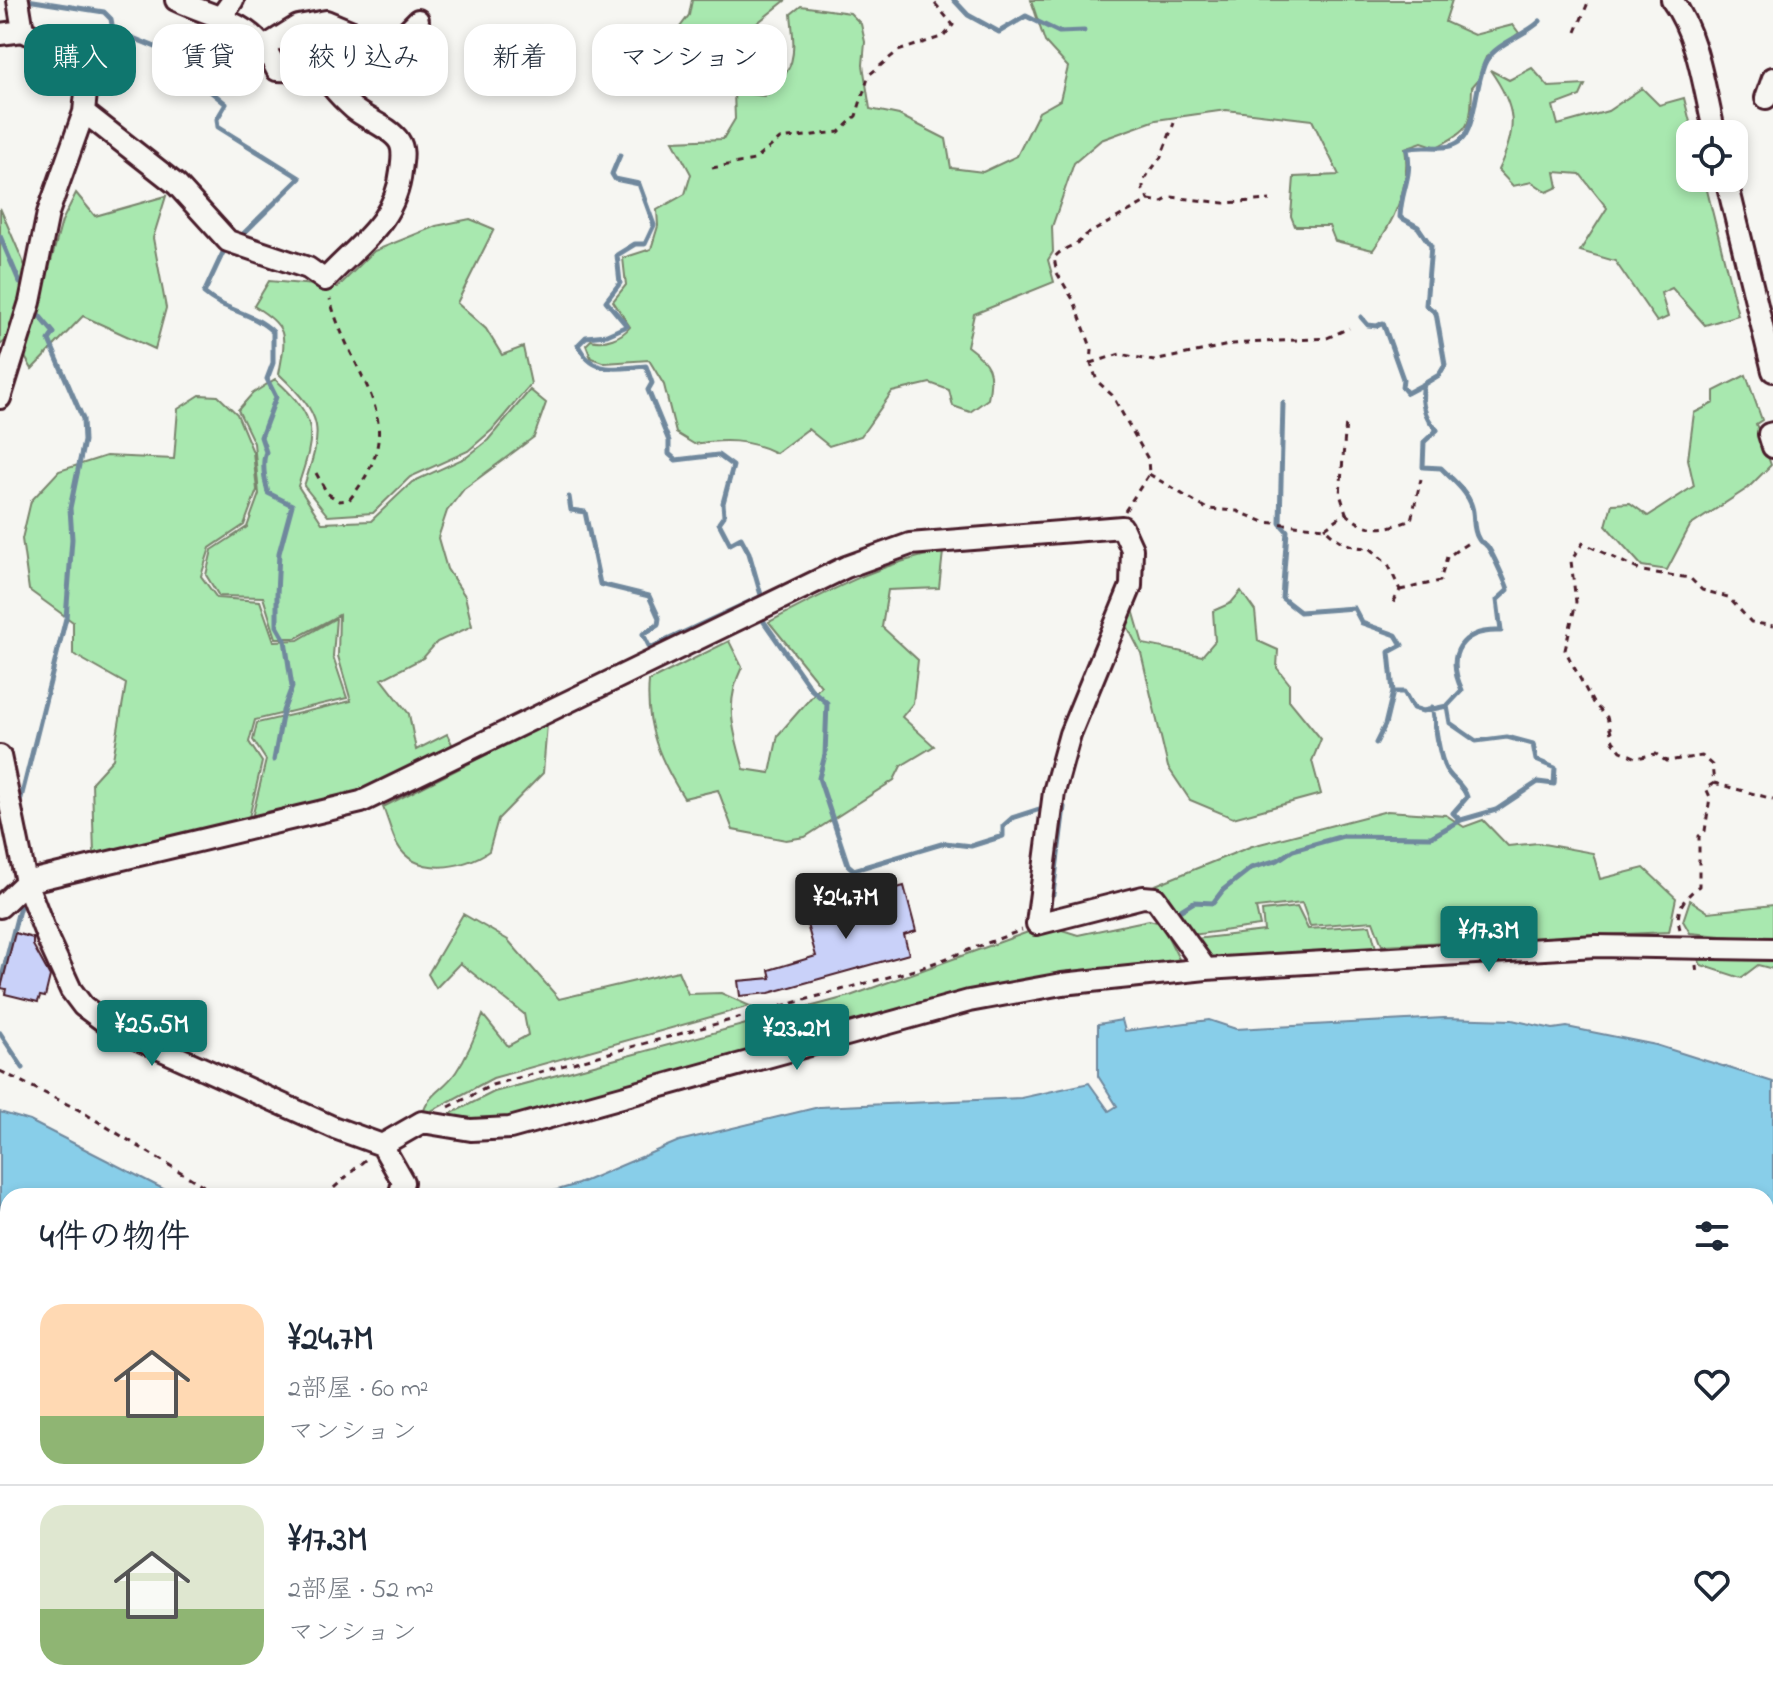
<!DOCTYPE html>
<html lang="ja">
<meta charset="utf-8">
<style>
:root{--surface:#fff;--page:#f6f6f7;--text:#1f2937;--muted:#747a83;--line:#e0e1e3;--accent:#0f766e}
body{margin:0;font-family:"Indie Flower","Klee One",sans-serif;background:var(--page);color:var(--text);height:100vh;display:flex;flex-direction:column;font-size:30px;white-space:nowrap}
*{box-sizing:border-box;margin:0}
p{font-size:26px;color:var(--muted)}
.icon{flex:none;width:44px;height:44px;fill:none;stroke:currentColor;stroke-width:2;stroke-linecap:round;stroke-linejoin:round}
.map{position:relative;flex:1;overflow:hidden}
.sheet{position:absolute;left:0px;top:1188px;width:1774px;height:512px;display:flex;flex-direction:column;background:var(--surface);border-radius:24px 24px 0 0;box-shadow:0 4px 12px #0003}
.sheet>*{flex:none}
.hud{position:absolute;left:24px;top:24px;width:800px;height:72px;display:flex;gap:16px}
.fabs{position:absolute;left:1676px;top:120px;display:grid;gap:16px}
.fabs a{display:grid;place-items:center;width:72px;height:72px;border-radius:16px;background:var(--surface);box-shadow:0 4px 12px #0003;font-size:40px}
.price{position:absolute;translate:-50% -68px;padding:0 18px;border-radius:8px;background:var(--accent);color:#fff;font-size:26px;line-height:52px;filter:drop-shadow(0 2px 4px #0008)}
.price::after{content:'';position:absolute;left:50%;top:48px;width:24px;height:18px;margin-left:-12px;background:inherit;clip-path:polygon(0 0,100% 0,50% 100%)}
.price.on{background:#222;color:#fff}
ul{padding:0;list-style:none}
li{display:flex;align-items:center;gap:24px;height:200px;padding:0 40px}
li+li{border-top:2px solid var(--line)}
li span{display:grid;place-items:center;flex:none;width:224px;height:160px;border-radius:24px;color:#555}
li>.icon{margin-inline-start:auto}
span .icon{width:96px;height:96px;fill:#fffc;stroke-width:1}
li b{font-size:34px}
h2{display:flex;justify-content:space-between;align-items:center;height:96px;padding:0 40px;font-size:34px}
.pill{padding:0 28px;border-radius:24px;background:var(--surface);box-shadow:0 4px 12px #0003;font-size:28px;line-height:72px}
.pill.on{background:var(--accent);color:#fff}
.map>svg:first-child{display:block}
.green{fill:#a8e8af;stroke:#79846d;stroke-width:2}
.water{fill:#88cee9;stroke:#6f889d;stroke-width:2}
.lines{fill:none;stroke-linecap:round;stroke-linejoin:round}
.stream{stroke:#6f889d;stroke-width:5}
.building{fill:#c9d1f9;stroke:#4a1f2b;stroke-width:2}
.minor-casing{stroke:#4a1f2b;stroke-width:26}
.path{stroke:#4a1f2b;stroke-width:3;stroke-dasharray:6 6;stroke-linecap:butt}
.minor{stroke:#f6f6f2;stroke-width:20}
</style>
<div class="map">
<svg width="1773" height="1700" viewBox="0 0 1773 1700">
<rect width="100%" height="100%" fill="#f6f6f2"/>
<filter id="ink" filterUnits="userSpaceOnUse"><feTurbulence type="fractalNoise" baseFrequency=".0125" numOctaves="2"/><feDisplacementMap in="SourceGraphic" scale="16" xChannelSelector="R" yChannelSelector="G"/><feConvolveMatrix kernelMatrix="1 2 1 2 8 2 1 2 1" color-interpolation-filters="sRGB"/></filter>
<g filter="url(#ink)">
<path class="green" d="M692,0H786L721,52L703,36L677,31L689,15Z
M1031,0H1452L1445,22L1474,35L1513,25L1519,33L1486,57L1478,80L1472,87C1471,127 1470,129 1437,147L1422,142L1405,148C1411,185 1395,220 1373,250L1335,241L1329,226H1295L1291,216L1294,177L1339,175L1312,120L1226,110L1156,120L1101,140L1074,163L1052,227L1053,252L1048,260L1054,282L974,314L967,346C990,363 994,371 988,399L970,412L953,406L949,390L930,383L892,392L861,436L829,446L808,429L776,453C748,439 724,439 694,444L676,433L664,385L649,360L605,363L591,358L586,345L591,340C605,344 622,337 630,327L613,301L626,285L623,258L651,249L658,226L657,210L685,194L691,174L673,141L723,139L735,119L734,92L764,96C798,69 795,54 791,14L801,6L850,13L861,24L865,42L863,65L870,109L899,115L946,139L951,168L983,172L1017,156L1039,112L1060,100L1068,67L1045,42Z
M1532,68L1549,87L1585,85L1580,96L1553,106L1558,125L1608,111L1642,88L1659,105L1684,98L1693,134H1690V178H1704L1738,315L1705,325L1672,288L1661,293L1668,317L1657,322L1615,261L1580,251L1607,208L1580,174L1555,172L1558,187L1547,192L1532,182L1513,186L1498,170C1518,128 1517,108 1490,70L1509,80Z
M76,193L95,216L166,196L153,238L166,308L155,349L83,316L32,369L25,357L62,221Z
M0,208L29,275L13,335L0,345Z
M470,219L494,229L457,303L486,329L502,355L523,347L531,384L492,430L468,451L410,477L373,513L328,516L304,486C323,428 325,418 279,374C286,335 289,328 254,306L269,281L338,287L374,251L436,226Z
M1746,375L1762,420L1756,424L1771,465L1748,488L1690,526L1667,570L1642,566L1606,526L1612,504L1630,503L1648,516L1694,486L1688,459L1694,413L1714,403V391Z
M275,379C319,419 316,432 298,486L322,523L371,521L412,482L467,457L488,440L530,390L546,403L534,437L464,489L447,511L438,538L447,569L465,596L472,626L437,642L423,658L382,679L409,714L416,750L447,734L456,752L351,798L251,822L266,760L253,740L257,723L351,701L338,656L339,615L296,638H276L263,597L219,596L206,575L212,550L247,527L259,494L254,443L238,410L252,394Z
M200,395L218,396L237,414L253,452L257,490L244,525L210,548L201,576L217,598L260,601L274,641L298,640L336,618L333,656L347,698L255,720L249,742L262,762L248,822L94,856L92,782L113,759L126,684L73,654V622L29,590L22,539L31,501L59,471L106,456L174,459L178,409Z
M943,552L939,588L888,590L882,627L918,660L913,703L902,717L934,746L901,766L894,780L805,837L786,840L733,830L718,790L684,798C660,761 645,726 649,681L729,641L742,667C724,704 733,731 744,769L770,773L778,735L821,686L769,622C826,593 880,562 943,552Z
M1241,591L1255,611L1258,641L1278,650L1277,668L1289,683V700L1321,739L1312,761L1321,794L1233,818L1190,800L1168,767L1141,653L1123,618L1131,603L1143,644L1202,656L1215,641L1213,611L1231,603Z
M547,724L543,773L498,819L489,851C464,869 415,877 397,844C391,833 388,819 383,807Z
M1387,811L1446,815L1464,827L1483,820L1508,846L1538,843L1593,853L1600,879L1644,868L1676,898L1669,932L1382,945L1373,921L1310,926L1302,903L1256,908L1260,926L1192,935L1153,886L1252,846Z
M1690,900L1708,912L1773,905V941L1690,933L1683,921Z
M1297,907L1308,929L1370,925L1376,948L1208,960L1195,939L1264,931L1262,911Z
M463,914L508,940L559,999L678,971L688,994L721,993L750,1006L493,1078L422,1116C429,1091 443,1091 456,1072C468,1054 476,1035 483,1015L508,1046L528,1035L524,1014L460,963L436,988L428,974Z
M1149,920L1161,923L1180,961C953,984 734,1058 515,1117L484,1122L442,1118L494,1092L850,996L1031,931L1049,926L1078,935Z
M1695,953L1773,958V969L1758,965L1741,978L1701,965Z"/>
<path class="water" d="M1444,1018L1512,1020L1553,1029L1567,1027L1656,1045L1773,1082V1700H0V1112L30,1121L177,1196H8V1692H1766V1196H537L578,1184L679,1141L819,1107L1021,1098L1089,1083L1109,1111L1117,1106L1098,1076V1024L1122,1020L1125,1031L1209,1020L1236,1029Z"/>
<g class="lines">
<path class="stream" d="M27,0L104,12L111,19L113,30L158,48L226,104L217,119L218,127L300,178L238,239
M954,0L968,15L999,32L1026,16C1030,18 1057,31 1059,32L1084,31
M620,155L612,174L615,179L639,184L654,225L645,244H635L617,255L620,283L606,301L627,326L607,335L586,337L578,345C593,376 616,368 646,366L652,383L648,390L669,441V454L676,460L718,455L733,466L723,503L724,516L719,523L730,544L741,538L749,553L763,602
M0,236L20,283
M227,244L204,293C224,311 253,312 273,332V363L267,379L276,397L261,437L266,452C261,463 265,481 268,493L292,505L279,553L277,594V626L285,640L292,687L283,711L274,760
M1361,317L1368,325L1377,326L1383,323L1403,379L1402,387L1407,393L1424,384
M569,497L571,510L585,512L600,584L649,596L659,618L658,625L643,634L650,648L764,595
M763,612L764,622L811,689L827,703L825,755L819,778L848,865L854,870L945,843L971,846L1003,836V826L1012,818L1046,807
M1447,706L1462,690C1445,654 1461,629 1501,631L1497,600L1508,590C1507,585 1491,550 1487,546C1481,539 1482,546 1478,538C1472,528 1475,517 1472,507C1468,492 1452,479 1441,468L1423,467L1424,442L1437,430C1424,417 1420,402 1424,384L1439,375L1445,365L1436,313L1426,305L1431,246L1418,227L1400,217C1401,188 1413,178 1407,149C1424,143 1445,153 1460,141C1476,129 1475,81 1486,61C1498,42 1525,36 1540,21
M1432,707C1436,725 1437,747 1444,765C1449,779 1463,783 1467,797L1453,813L1460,820
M1376,743L1385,725L1393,692
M19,806L66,618L72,539L70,508L84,441L83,419L49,340L54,333L38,314
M1053,894L1064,807H1056
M1181,910L1194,902L1213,903L1223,890L1251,868L1278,860L1293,850L1343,836L1431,837L1461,820L1496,810L1538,782L1554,784L1555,768L1536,760L1533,744L1507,737L1476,741L1450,723L1447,706L1423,711L1413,708L1404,692H1393L1389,652L1402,645L1396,635L1362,623L1354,608L1300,612L1282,598L1287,531L1280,523L1283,403
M0,984L21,902
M0,1033L23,1068"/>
</g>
<path class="building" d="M904,886L916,931L904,935L909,954L769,993L740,996L738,981L771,978L769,970L816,956L804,914Z
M15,933L33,938V945L50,976L45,997L40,996L38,1002L5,994L6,989L1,988Z"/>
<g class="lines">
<defs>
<path id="minor" d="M18,0L23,31
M1672,0C1699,37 1704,90 1715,134
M221,17L233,0
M0,34L23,31L59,49L83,69L87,83L84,112L48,213L30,302L0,398
M266,46L298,26L326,21L362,36L386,35L408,42L409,29L418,20
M1766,98L1773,78
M84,112L177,185L228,241L308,268L325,280C357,245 396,222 401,171C402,161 405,150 399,141C390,127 367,120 354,109C315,76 338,71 277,70C254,20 221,21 176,0
M1726,178L1773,371
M1773,433L1769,434L1773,447
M0,756L26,882L49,942L71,990L83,1006L113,1028L335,1128L382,1145L403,1182L399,1196
M0,907L26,882L361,802L846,567L910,544L1122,527L1132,549L1131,586L1070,734L1054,792L1037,924L1143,897L1155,898L1206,969
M382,1145L422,1122L471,1130L510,1128L969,1001L1062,984L1206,969L1596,946L1773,949"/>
</defs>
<use href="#minor" class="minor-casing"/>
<path class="path" d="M1576,32L1589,0
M712,168L754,160L780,139L839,132L856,116L869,75L898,51L944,36L953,25L932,0
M1149,200L1162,202L1171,197L1224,203L1270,200
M1091,363L1120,354L1154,361L1233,344L1327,338L1349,328
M316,473L327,493L339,501L349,500C416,419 351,381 330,299
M1149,474L1207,509L1237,511L1264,522L1325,528C1338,542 1351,548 1370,548L1388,564L1400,590L1393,603
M1125,511L1149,474L1148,459L1112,395L1097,381L1091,363L1092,350L1074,301L1057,273L1054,258C1063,246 1077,247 1086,235L1149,200L1143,190V181L1161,157L1174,123
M1346,513C1366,533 1386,530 1411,520L1421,479
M1325,528L1346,513L1340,494L1346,422
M1400,590L1440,581L1447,557L1468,543
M1714,783L1773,799
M1680,929C1674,910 1685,897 1699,886V836L1705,831L1710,797L1706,788L1714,783L1712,765L1702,756L1666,761L1656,754L1637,758L1621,751L1613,741L1607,717L1593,703L1565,650L1576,602L1571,561L1583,543L1642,571L1690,578L1702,590L1728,597L1751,622L1773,626
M1696,965L1697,976
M0,1071L79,1110L220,1196
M449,1107L492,1085L918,969L1022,930
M325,1196L367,1158"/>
<use href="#minor" class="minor"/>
</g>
</g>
</svg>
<div class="fabs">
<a><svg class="icon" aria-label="locate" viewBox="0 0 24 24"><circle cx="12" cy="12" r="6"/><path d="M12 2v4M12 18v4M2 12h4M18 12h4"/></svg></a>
</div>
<b class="price on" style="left:846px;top:941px">¥24.7M</b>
<b class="price" style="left:1489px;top:974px">¥17.3M</b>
<b class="price" style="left:152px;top:1068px">¥25.5M</b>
<b class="price" style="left:797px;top:1072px">¥23.2M</b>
<div class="hud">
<a class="pill on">購入</a>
<a class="pill">賃貸</a>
<a class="pill">絞り込み</a>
<a class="pill">新着</a>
<a class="pill">マンション</a>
</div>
<section class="sheet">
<h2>4件の物件<svg class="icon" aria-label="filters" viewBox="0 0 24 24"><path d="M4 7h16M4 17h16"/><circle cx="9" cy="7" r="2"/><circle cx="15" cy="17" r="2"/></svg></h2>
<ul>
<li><span style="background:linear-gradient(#ffd9b3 70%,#8fb573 0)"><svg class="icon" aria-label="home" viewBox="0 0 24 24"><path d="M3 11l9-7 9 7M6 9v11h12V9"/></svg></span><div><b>¥24.7M</b><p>2部屋 · 60 m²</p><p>マンション</p></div><svg class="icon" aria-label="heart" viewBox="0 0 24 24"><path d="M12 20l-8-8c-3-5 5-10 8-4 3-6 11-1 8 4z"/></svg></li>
<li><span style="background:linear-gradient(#dfe7d0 65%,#8fb573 0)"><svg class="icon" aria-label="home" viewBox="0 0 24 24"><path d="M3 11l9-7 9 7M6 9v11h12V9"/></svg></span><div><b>¥17.3M</b><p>2部屋 · 52 m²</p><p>マンション</p></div><svg class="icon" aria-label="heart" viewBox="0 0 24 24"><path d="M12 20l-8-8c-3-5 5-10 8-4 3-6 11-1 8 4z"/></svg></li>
</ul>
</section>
</div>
